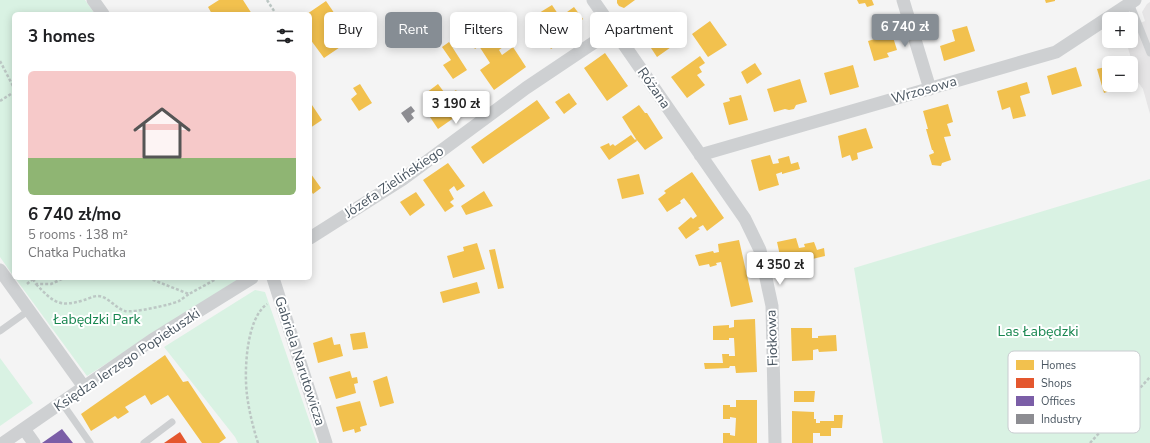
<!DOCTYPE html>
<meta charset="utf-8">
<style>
:root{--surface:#fff;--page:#f6f6f6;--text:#202124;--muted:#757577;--accent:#868d94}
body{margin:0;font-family:"Nunito Sans",sans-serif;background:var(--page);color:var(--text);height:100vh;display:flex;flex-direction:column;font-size:15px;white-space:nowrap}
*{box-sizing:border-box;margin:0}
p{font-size:13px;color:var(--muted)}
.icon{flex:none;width:22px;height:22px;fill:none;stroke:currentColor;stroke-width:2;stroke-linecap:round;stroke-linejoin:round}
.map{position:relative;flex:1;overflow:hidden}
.panel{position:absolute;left:12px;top:12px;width:300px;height:268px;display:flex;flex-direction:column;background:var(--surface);border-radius:6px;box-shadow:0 2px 10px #0003}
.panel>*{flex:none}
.top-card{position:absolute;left:324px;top:12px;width:380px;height:36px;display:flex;gap:8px}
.fabs{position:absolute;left:1102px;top:12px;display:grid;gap:8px}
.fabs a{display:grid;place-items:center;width:36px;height:36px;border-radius:6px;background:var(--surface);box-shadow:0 2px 10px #0003;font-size:20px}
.price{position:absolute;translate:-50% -34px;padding:0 9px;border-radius:4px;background:#fff;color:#222;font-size:13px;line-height:26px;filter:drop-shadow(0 1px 2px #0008)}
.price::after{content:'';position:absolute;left:50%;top:24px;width:12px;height:9px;margin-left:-6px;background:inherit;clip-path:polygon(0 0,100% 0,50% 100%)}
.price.selected{background:var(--accent);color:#fff}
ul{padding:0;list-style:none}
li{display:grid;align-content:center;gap:8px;height:212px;padding:0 16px}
li span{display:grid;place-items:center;height:124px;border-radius:6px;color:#555}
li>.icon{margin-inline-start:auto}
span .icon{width:72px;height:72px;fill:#fffc;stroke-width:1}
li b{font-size:17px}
h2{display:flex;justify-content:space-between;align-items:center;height:48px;padding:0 16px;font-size:17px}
.tag{padding:0 14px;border-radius:6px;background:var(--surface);box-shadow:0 2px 10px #0003;font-size:14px;line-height:36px}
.tag.selected{background:var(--accent);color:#fff}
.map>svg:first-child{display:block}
.education{fill:#e6e5e6}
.green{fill:#d9f2e3}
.homes{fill:#f2c14e}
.shops{fill:#e4572e}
.offices{fill:#7b5ea7}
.industry{fill:#8d8d92}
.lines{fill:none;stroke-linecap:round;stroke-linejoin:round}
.path{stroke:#bcc7c4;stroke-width:2.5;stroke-dasharray:3 2;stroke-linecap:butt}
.lane{stroke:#ced0d2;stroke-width:7}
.street{stroke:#ced0d2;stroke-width:13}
.labels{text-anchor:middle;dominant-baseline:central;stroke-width:4;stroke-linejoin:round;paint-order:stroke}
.street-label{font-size:14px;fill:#4a5661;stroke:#fff}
.park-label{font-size:14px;fill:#17864f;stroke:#fff}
.key{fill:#fff;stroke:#c9ccd0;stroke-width:1}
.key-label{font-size:11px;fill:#4a5661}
</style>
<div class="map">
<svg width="1150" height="443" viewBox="0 0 1150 443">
<rect width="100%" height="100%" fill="#f4f4f4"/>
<path class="education" d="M1150,2V114L1143,89L1138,82L1126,41H1131V27L1145,21L1142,12L1147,4Z"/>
<path class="green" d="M0,0H85L95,14H14V277L0,257Z
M1150,179V443H883L854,268Z
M15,278H240L87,376Z
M255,290L265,292L317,443H238L235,437L164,347Z
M0,358L33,403L0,426Z"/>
<path class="homes" d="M219,0H243L252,14H212L208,7Z
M617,0H635L624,8L619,6L617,3Z
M857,0H872L874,5L867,7L865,3L859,4Z
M1045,0H1055V1L1046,3Z
M326,1L352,39L324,58L310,39V14H307Z
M552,5L560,17L574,7L583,19L578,23L581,28L551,49L539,32L548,25L539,13Z
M710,21L727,45L708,57L692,34Z
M666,22L673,32L671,33L673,37L670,40L674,45L657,57L643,36Z
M967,26L975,51L944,61L940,46L955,41L952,30Z
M892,34L897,50L887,53L889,57L874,61L868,41Z
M479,35L483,40L489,36L497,46L500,44L503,47L499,50L502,55L513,47L526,67L494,90L480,70L490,63L479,46L475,49L470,42Z
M449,42L467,70L453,79L443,65L451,60L442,47Z
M605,53L628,86L607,101L584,68Z
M700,56L705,63L699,67L702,72L697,75L705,85L687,98L671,77Z
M755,63L762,74L747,84L741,72Z
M853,65L859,87L830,95L824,73Z
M1109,66V85H1128L1104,93L1097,69Z
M1076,67L1082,86L1052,95L1047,76Z
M800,79L807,102L796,105L794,109L789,110L785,109L774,112L767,89Z
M1027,82L1030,93L1020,96L1026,116L1013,119L1010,107L1002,110L997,91Z
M360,84L372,103L359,111L351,99L357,94L353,88Z
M438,84L447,96L456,90L468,108L438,129L426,111L435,105L426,93Z
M569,93L577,104L564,114L555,102Z
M741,95L748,120L729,125L723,103L730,101L729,98Z
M537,100L550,118L483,164L471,147Z
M310,102L322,120L310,128Z
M948,104L953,122L947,124L951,136L944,137L951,160L942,163L941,166L932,165L929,155L934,153L933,150H932L926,129H928L923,111Z
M639,105L645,113H647L663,138L645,150L636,139L637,141L609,160L600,147L609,143L610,146L613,144L615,146L631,135L635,140L636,139L622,117Z
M866,128L873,148L857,153L858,159L852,161L850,155L842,158L838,136Z
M770,155L773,164L779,163L778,159L789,156L791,164L798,162L800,169L782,174V172L776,174L779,185L759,191L751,160Z
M448,163L465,186L457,191L454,186L449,190L454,199L450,202L454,206L445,212L423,180Z
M692,172L724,218L707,231L703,225L698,228L700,229L686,239L678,228L691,217L693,219L697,216L691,207L684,198L680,201L681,203L667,212L658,199L666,193L664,191Z
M310,174H311L321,188L313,194L310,189Z
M639,174L644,194L622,199L617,179Z
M484,191L493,206L466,215L461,206Z
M416,192L425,205L410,216L400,202Z
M796,238L799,248L805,247L804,244L814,242L817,250L824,248L825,256L808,260L807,257L801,259L804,269L784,274L777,242Z
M739,240L753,302L731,307L721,262L716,263L717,265L710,267L709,264L699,266L695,255L713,251L714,253L719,252L718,244Z
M477,243L485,269L453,278L447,256L464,251L463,247Z
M495,249L504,288L498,289L489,250Z
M477,282L480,293L443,303L440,292Z
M755,319L757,372L736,373L735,366H730L729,368L705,369L704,363H723L722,354H729V356H735L734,338H729V340H713V326L729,325V328L734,327V320Z
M791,328H812V338H818V336L836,335L837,351L819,352L818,349L813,350V360L792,361Z
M365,332L368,348L353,350L350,334Z
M332,337L334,345L340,344L343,356L318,363L313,343Z
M165,355L183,382L188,381L226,438L219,443H202L168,395L151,405L145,395L125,407L129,412L118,419L115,416L91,431L81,414Z
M350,371L352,378L357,377L358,383L354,384L356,393L336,399L329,377Z
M387,376L394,403L380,407L373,381Z
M794,391H815L814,402H794Z
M736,400H757V443H723V433H730V435L735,436L736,418L730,417V419H723V405H730V407H736Z
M360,401L367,425L360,427L361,431L355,433L354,429L343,432L336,407Z
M792,411L814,412V419H816V423H820V421H834V415H843L842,428H831V436H820V433H813V443H792Z"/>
<path class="shops" d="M180,432L187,443H164Z"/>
<path class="offices" d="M62,429L73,443H42Z"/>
<path class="industry" d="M411,106L415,111L411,114L414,118L408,123L401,113Z"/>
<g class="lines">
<path class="path" d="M267,0L276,14
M0,61L14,88
M0,101L14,92
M148,278L189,294L218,278
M33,279L36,284H51L64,278
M27,284L34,278
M36,284C53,302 59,308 84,300C88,299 93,296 98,296C109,297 115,308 125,311C133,313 170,305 179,301C182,299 186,296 189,294
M258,443C253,427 249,411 247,395C244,371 246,319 267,304
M1090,443L1150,377"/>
<path class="lane" d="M1130,3L1150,53
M0,331L28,311
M62,403L90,443
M144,443L172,422"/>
<path class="street" d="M93,0L103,14
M593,0L745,219L760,250L772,306L775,443
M903,0L930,89
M700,155L1056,52L1135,0
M310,238L403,179L526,88L614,29
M0,270L84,387
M273,278L326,443
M24,429L34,443
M3,443L152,340L252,278"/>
</g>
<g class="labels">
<g class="street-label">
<text transform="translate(654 88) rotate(55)">Różana</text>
<text transform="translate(924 90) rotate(-16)">Wrzosowa</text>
<text transform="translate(394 182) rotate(-34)">Józefa Zielińskiego</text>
<text transform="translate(772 338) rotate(-92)">Fiołkowa</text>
<text transform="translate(127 360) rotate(-34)">Księdza Jerzego Popiełuszki</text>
<text transform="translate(300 361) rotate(72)">Gabriela Narutowicza</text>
</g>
<g class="park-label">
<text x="97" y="319">Łabędzki Park</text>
<text x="1038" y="331">Las Łabędzki</text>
</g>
</g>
<rect x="1008" y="351" width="132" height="82" rx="6" class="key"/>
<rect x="1016" y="360" width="18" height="10" fill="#f2c14e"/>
<rect x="1016" y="378" width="18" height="10" fill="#e4572e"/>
<rect x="1016" y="396" width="18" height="10" fill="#7b5ea7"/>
<rect x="1016" y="414" width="18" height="10" fill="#8d8d92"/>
<g class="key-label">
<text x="1041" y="369">Homes</text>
<text x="1041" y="387">Shops</text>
<text x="1041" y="405">Offices</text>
<text x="1041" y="423">Industry</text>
</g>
</svg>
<div class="fabs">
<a>+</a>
<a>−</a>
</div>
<b class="price selected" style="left:905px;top:48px">6 740 zł</b>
<b class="price" style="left:456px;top:125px">3 190 zł</b>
<b class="price" style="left:780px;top:286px">4 350 zł</b>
<div class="top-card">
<a class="tag">Buy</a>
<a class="tag selected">Rent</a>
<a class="tag">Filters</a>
<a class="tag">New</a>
<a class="tag">Apartment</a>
</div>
<section class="panel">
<h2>3 homes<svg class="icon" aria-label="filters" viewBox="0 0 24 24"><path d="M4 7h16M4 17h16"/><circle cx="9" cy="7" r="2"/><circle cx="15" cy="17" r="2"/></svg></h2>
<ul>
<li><span style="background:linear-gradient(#f6c9c9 70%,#8fb573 0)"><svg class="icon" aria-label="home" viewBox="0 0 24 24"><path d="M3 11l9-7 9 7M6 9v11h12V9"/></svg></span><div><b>6 740 zł/mo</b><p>5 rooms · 138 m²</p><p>Chatka Puchatka</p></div></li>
</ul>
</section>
</div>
